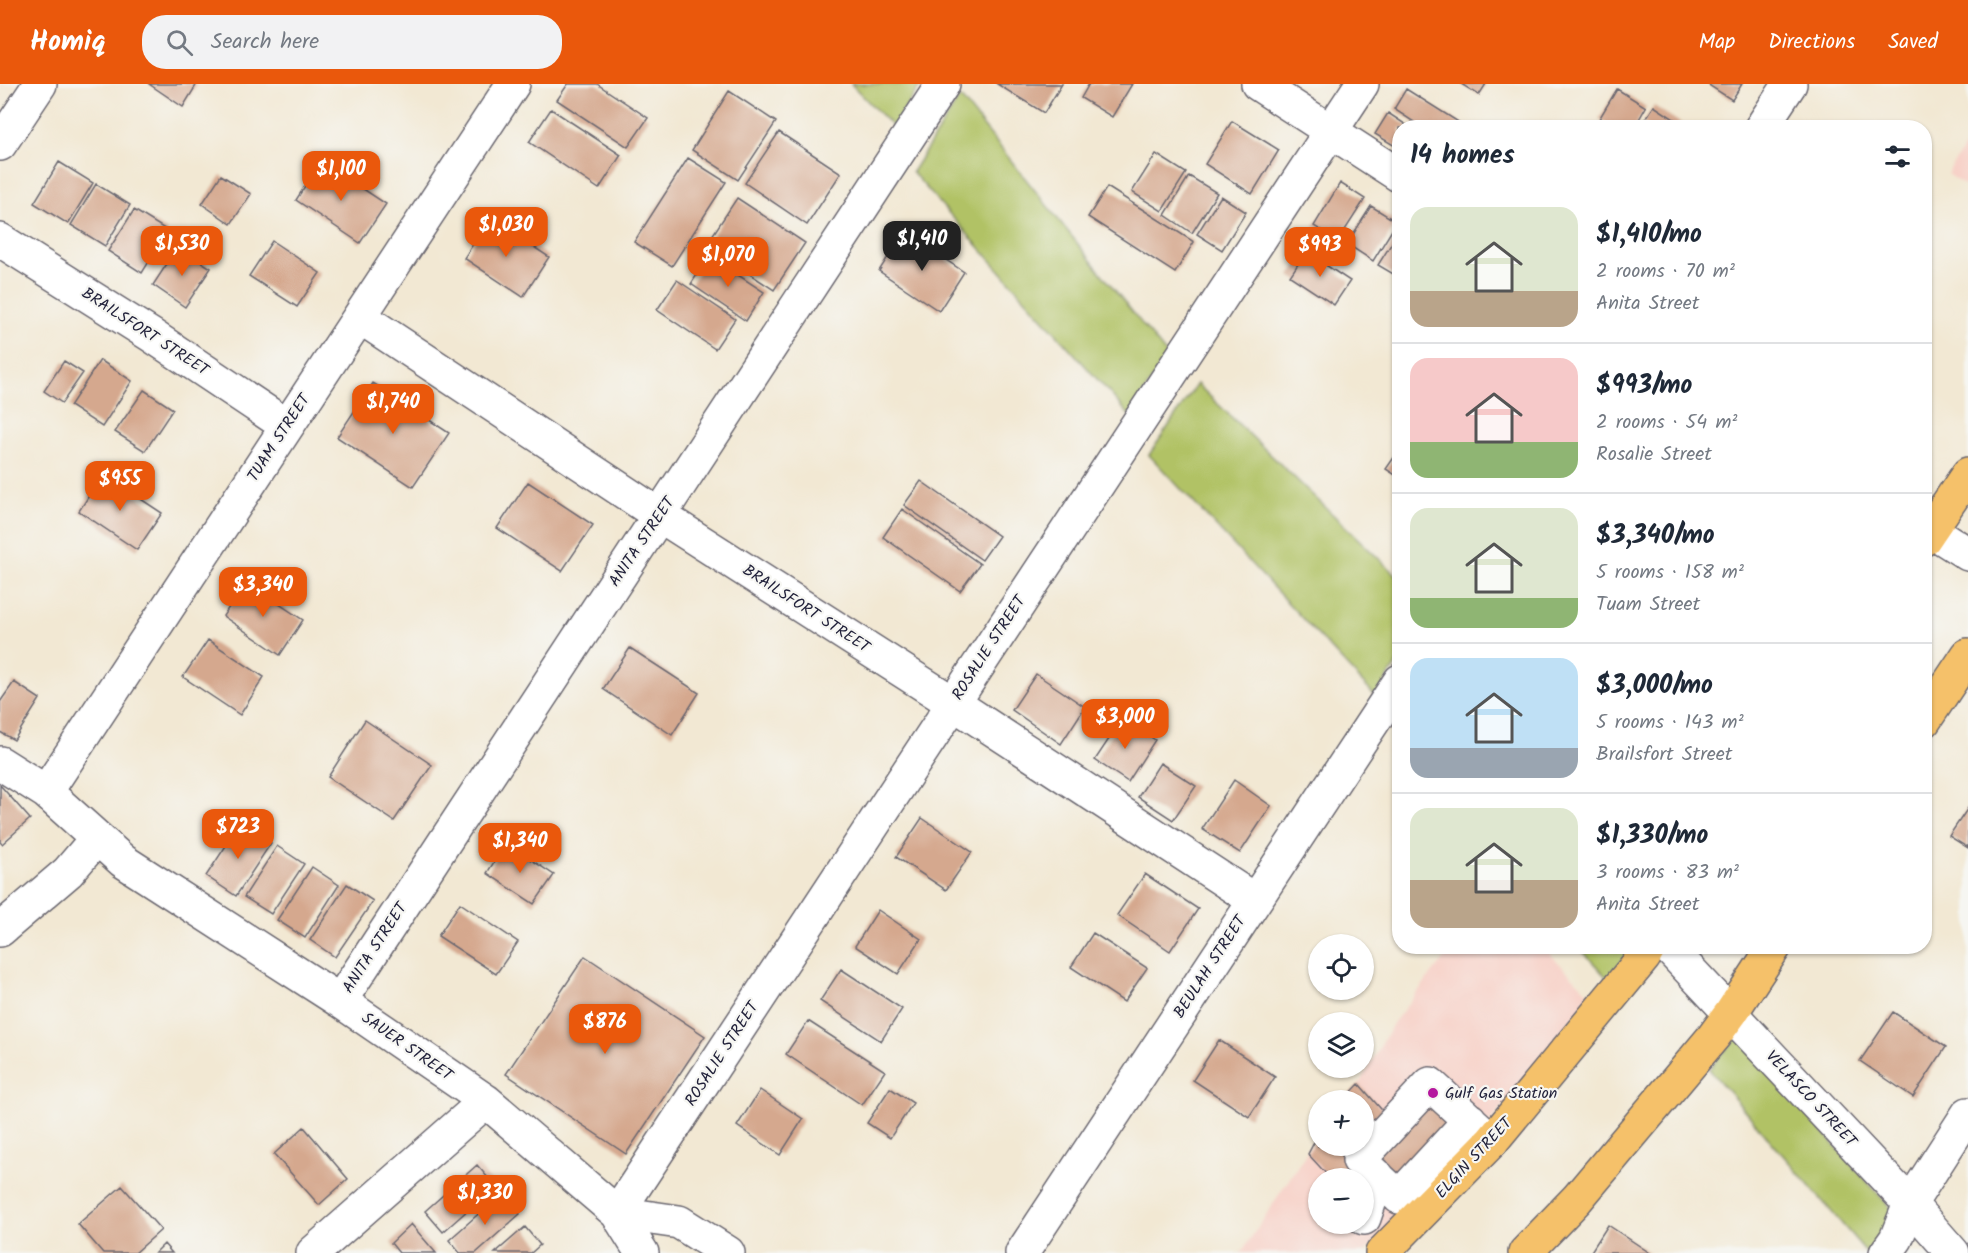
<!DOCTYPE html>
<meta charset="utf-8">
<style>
:root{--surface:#fff;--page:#f2f2f3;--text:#1f2937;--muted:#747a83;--line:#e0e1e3;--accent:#ea580c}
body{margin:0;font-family:Kalam,sans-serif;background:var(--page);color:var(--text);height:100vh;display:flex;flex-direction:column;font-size:22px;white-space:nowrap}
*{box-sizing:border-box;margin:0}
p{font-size:20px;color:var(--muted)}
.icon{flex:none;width:33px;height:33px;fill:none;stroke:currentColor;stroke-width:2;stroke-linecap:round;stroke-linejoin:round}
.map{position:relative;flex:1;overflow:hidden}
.panel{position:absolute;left:1392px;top:36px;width:540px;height:834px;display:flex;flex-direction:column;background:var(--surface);border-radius:24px;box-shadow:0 2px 4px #0004}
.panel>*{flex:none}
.controls{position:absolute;left:1308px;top:850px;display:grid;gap:12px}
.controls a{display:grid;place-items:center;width:66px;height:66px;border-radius:50%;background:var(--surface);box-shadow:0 2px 4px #0004;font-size:30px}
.price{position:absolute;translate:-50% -51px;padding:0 14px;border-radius:12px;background:var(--accent);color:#fff;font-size:20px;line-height:39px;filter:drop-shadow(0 2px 3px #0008)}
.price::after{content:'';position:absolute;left:50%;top:36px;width:18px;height:14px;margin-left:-9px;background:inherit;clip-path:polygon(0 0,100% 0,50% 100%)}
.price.active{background:#222;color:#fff}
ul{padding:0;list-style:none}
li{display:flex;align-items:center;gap:18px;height:150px;padding:0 18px}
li+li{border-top:2px solid var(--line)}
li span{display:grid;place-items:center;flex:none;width:168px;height:120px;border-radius:18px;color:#555}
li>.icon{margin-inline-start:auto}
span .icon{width:72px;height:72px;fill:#fffc;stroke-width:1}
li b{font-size:26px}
h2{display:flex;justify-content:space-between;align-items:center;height:72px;padding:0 18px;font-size:26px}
header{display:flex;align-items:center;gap:36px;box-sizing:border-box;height:84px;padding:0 30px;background:var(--accent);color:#fff}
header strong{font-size:28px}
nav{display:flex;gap:33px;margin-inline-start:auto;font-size:21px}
.search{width:420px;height:54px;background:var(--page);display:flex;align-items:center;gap:15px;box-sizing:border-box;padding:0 21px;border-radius:24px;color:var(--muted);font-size:22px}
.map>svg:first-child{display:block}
.built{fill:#f7d1c8;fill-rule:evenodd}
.green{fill:#b1c265;stroke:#6a7250;stroke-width:1.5}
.building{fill:#d5a88e}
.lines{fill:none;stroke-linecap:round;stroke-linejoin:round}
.minor-casing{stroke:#6b6770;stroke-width:36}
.major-casing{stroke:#6b6770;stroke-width:36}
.minor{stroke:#fff;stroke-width:33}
.major{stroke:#f5c16b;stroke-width:33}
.poi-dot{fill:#b5179e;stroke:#f6f6f2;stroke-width:2}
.labels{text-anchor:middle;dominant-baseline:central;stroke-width:4.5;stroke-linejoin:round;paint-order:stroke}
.street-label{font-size:16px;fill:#22223b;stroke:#f6f6f2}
.poi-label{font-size:16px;fill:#22223b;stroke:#f6f6f2;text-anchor:start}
</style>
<header>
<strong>Homiq</strong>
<div class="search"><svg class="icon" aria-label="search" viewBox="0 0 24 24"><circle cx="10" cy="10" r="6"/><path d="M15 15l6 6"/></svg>Search here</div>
<nav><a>Map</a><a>Directions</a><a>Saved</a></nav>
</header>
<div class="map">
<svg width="1968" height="1169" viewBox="0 0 1968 1169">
<rect width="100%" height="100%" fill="#f6f6f2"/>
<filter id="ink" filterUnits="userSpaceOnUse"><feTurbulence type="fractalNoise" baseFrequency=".0167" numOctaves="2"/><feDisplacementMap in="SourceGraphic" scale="12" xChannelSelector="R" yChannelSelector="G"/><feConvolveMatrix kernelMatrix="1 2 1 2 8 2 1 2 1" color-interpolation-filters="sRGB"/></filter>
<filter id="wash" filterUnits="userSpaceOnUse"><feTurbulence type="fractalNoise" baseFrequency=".008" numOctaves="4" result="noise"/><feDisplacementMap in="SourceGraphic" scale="24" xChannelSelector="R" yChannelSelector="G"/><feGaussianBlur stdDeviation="1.35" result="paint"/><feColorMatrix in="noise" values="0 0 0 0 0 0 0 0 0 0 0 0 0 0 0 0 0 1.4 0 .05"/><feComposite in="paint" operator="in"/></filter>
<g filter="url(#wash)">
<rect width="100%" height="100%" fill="#f2e8d3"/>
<path class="built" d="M1968,57V104L1947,90Z
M1453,863H1543L1591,911L1489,1040L1398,1137L1364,1169H1241L1318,1051V1062H1364V1017H1343L1359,1000L1394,938ZM1318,1095H1364V1140H1318Z"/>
<path class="green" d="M851,0H921L893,43Z
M960,13L1167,271L1130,332L912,88Z
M1197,300L1399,494V576L1376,613L1149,371Z
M1579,863H1633L1609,896Z
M1738,952L1896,1130L1872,1169H1867L1709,985Z"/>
<g id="blocks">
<path class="building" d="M149,0H197L183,23Z
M568,0H597L648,34L628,63L557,16Z
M997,0H1062L1044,29Z
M1089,0H1132L1112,33L1081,14Z
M1461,0H1486L1479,11Z
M1707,0H1742L1732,16Z
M1406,5L1460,39L1457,44H1423L1394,25Z
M1617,5L1646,23L1634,44H1612L1599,35Z
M729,7L776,38L738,96L692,66Z
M1654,22L1688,44H1650L1643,39Z
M551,25L621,71L599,105L529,58Z
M1388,29L1411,44H1400V65L1375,50Z
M1232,37L1279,66L1252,110L1205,80Z
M779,48L841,89L807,141L745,99Z
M1156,70L1186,89L1162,127L1132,108Z
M688,74L726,98L672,182L634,158Z
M321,77L386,120L360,159L296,116Z
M59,78L93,99L68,140L34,119Z
M221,91L251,110L231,140L202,120Z
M1189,92L1217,109L1192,149L1165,131Z
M1340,99L1365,115L1338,157L1314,142Z
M96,100L130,121L105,162L71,141Z
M1107,103L1194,158L1175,189L1088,133Z
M1221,112L1246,128L1222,166L1197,150Z
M737,114L805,159L774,206L706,161Z
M1371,122L1397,138L1373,177L1347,160Z
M134,126L168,147L142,189L108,167Z
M490,134L549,173L523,213L464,174Z
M1400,146V194L1378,181Z
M904,148L964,188L939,227L879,187Z
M272,157L320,189L297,223L249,192Z
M178,163L211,184L185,223L153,201Z
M1306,168L1350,197L1334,221L1290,192Z
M709,172L764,208L746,237L691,200Z
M677,196L735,235L715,265L657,226Z
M100,276L132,297L102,343L70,322Z
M64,277L83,289L62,319L44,307Z
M373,299L449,349L413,403L337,353Z
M144,306L173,325L145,367L115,348Z
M1400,365V394L1386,385Z
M103,390L162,429L137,466L79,427Z
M921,397L999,452L982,476L904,421Z
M528,398L593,441L562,487L497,444Z
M902,425L980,480L960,507L883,453Z
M246,498L303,536L280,571L223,532Z
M208,556L264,593L240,631L183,593Z
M630,564L699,609L672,651L603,605Z
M1036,590L1085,623L1061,660L1012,626Z
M14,598L40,615L14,656L0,648V618Z
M1123,634L1155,656L1128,698L1095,676Z
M365,636L432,681L394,737L328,693Z
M1160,679L1196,702L1173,736L1138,713Z
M1234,696L1271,722L1240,769L1202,745Z
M0,701L30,735L2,760L0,758Z
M1968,724V764L1949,752Z
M922,734L972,768L946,806L896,773Z
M241,739L271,759L236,812L206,792Z
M506,759L554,791L534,820L487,789Z
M277,762L304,780L271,830L244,813Z
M312,783L339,801L305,854L277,836Z
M1145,790L1198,825L1170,867L1117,831Z
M347,800L373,817L335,873L310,856Z
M460,819L518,858L496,890L438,852Z
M878,826L921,855L898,890L855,862Z
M1093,849L1147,884L1124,918L1071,883Z
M585,872L705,952L626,1070L506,990Z
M841,885L902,925L881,957L820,917Z
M1893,928L1946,963L1913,1013L1860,977Z
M808,937L885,987L862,1021L786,970Z
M1219,956L1275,993L1249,1033L1193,996Z
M1359,1000L1388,1033L1364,1057V1017H1343Z
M890,1004L913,1019L890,1054L867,1039Z
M760,1006L803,1035L780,1071L737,1042Z
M1427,1014L1453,1038L1400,1094L1375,1069Z
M304,1043L348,1095L319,1121L274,1070Z
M1318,1051V1062H1358L1342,1095H1331L1308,1070Z
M477,1081L495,1102L443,1148L425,1127Z
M122,1102L161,1146L135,1169H103L78,1140Z
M502,1109L520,1130L476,1169H460L449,1156Z
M411,1140L436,1169H399L391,1159Z
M1608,1141L1650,1169H1590Z
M525,1143L540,1161L531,1169H495Z
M164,1160L172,1169H155Z"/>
</g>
</g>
<g filter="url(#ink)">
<use href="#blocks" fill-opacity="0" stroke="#6b6770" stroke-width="1.5"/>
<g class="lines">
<defs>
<path id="minor" d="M1258,0L1400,92
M1761,44L1790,0
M0,60L40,0
M0,156L151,251L287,342
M360,233L659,431L953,619L1254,816
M1924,442L1968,470
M0,679L46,708L123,777L340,917L486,1017L617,1129L679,1138L728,1169
M46,708L513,0
M0,846L68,788L97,754
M1667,862L1910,1120L1953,1169
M340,917L943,0
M1470,1036L1399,1113L1359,1076L1430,1000L1492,1057
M617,1129L1362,0
M617,1129L642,1169
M1364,1134L1378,1093
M313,1169L486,1017
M1022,1169L1400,597
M1886,1169L1896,1155L1910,1120L1968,1030"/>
<path id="major" d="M1924,455L1968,390
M1924,637L1968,571
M1382,1169L1492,1057L1644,873L1650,862
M1525,1169L1577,1115L1714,952L1731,929L1775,862"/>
</defs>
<use href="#minor" class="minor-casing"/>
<use href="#major" class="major-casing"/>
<use href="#minor" class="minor"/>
<use href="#major" class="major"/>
</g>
</g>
<circle class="poi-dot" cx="1433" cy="1009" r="6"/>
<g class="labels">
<g class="street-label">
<text transform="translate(145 248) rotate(33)">BRAILSFORT STREET</text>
<text transform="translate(279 354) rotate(-57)">TUAM STREET</text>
<text transform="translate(642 458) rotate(-56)">ANITA STREET</text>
<text transform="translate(806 525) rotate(33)">BRAILSFORT STREET</text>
<text transform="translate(989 564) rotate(-57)">ROSALIE STREET</text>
<text transform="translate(375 864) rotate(-57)">ANITA STREET</text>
<text transform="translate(1210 883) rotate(-57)">BEULAH STREET</text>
<text transform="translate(407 963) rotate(35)">SAUER STREET</text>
<text transform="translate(722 970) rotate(-57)">ROSALIE STREET</text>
<text transform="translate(1811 1015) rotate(47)">VELASCO STREET</text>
<text transform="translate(1474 1074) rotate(-47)">ELGIN STREET</text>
</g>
<g class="poi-label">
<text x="1445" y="1009">Gulf Gas Station</text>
</g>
</g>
</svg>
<div class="controls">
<a><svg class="icon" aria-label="locate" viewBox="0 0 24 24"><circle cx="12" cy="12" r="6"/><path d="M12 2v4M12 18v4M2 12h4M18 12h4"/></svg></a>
<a><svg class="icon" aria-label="layers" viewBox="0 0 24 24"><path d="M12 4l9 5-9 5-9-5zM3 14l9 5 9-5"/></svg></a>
<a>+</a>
<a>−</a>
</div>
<b class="price" style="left:341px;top:118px">$1,100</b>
<b class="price" style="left:506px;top:174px">$1,030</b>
<b class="price active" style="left:922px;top:188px">$1,410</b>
<b class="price" style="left:182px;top:193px">$1,530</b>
<b class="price" style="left:1320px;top:194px">$993</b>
<b class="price" style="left:728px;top:204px">$1,070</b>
<b class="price" style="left:393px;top:351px">$1,740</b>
<b class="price" style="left:120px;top:428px">$955</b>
<b class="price" style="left:263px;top:534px">$3,340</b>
<b class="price" style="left:1125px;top:666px">$3,000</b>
<b class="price" style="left:238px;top:776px">$723</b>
<b class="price" style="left:520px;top:790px">$1,340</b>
<b class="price" style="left:605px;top:971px">$876</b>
<b class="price" style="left:485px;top:1142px">$1,330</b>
<section class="panel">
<h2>14 homes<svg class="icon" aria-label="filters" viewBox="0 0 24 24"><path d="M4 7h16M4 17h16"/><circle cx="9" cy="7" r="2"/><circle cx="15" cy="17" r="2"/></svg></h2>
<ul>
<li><span style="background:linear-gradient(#dfe7d0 70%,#b9a48a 0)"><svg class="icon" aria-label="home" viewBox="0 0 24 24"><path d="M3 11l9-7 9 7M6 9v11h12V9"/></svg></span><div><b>$1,410/mo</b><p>2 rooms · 70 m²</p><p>Anita Street</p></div></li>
<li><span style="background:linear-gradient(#f6c9c9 70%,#8fb573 0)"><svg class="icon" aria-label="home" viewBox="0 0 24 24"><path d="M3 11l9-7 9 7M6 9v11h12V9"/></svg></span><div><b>$993/mo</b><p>2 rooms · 54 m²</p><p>Rosalie Street</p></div></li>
<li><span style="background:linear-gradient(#dfe7d0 75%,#8fb573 0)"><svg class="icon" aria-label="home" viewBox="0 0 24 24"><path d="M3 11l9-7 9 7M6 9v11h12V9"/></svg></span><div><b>$3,340/mo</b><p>5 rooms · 158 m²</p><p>Tuam Street</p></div></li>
<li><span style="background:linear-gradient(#bfe0f5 75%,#9aa5b1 0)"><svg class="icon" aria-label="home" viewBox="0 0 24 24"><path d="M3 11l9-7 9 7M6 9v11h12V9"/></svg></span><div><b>$3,000/mo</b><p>5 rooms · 143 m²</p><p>Brailsfort Street</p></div></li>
<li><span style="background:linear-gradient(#dfe7d0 60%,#b9a48a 0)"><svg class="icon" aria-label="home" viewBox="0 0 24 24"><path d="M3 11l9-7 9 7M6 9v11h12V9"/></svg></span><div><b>$1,330/mo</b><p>3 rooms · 83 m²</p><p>Anita Street</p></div></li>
</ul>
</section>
</div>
